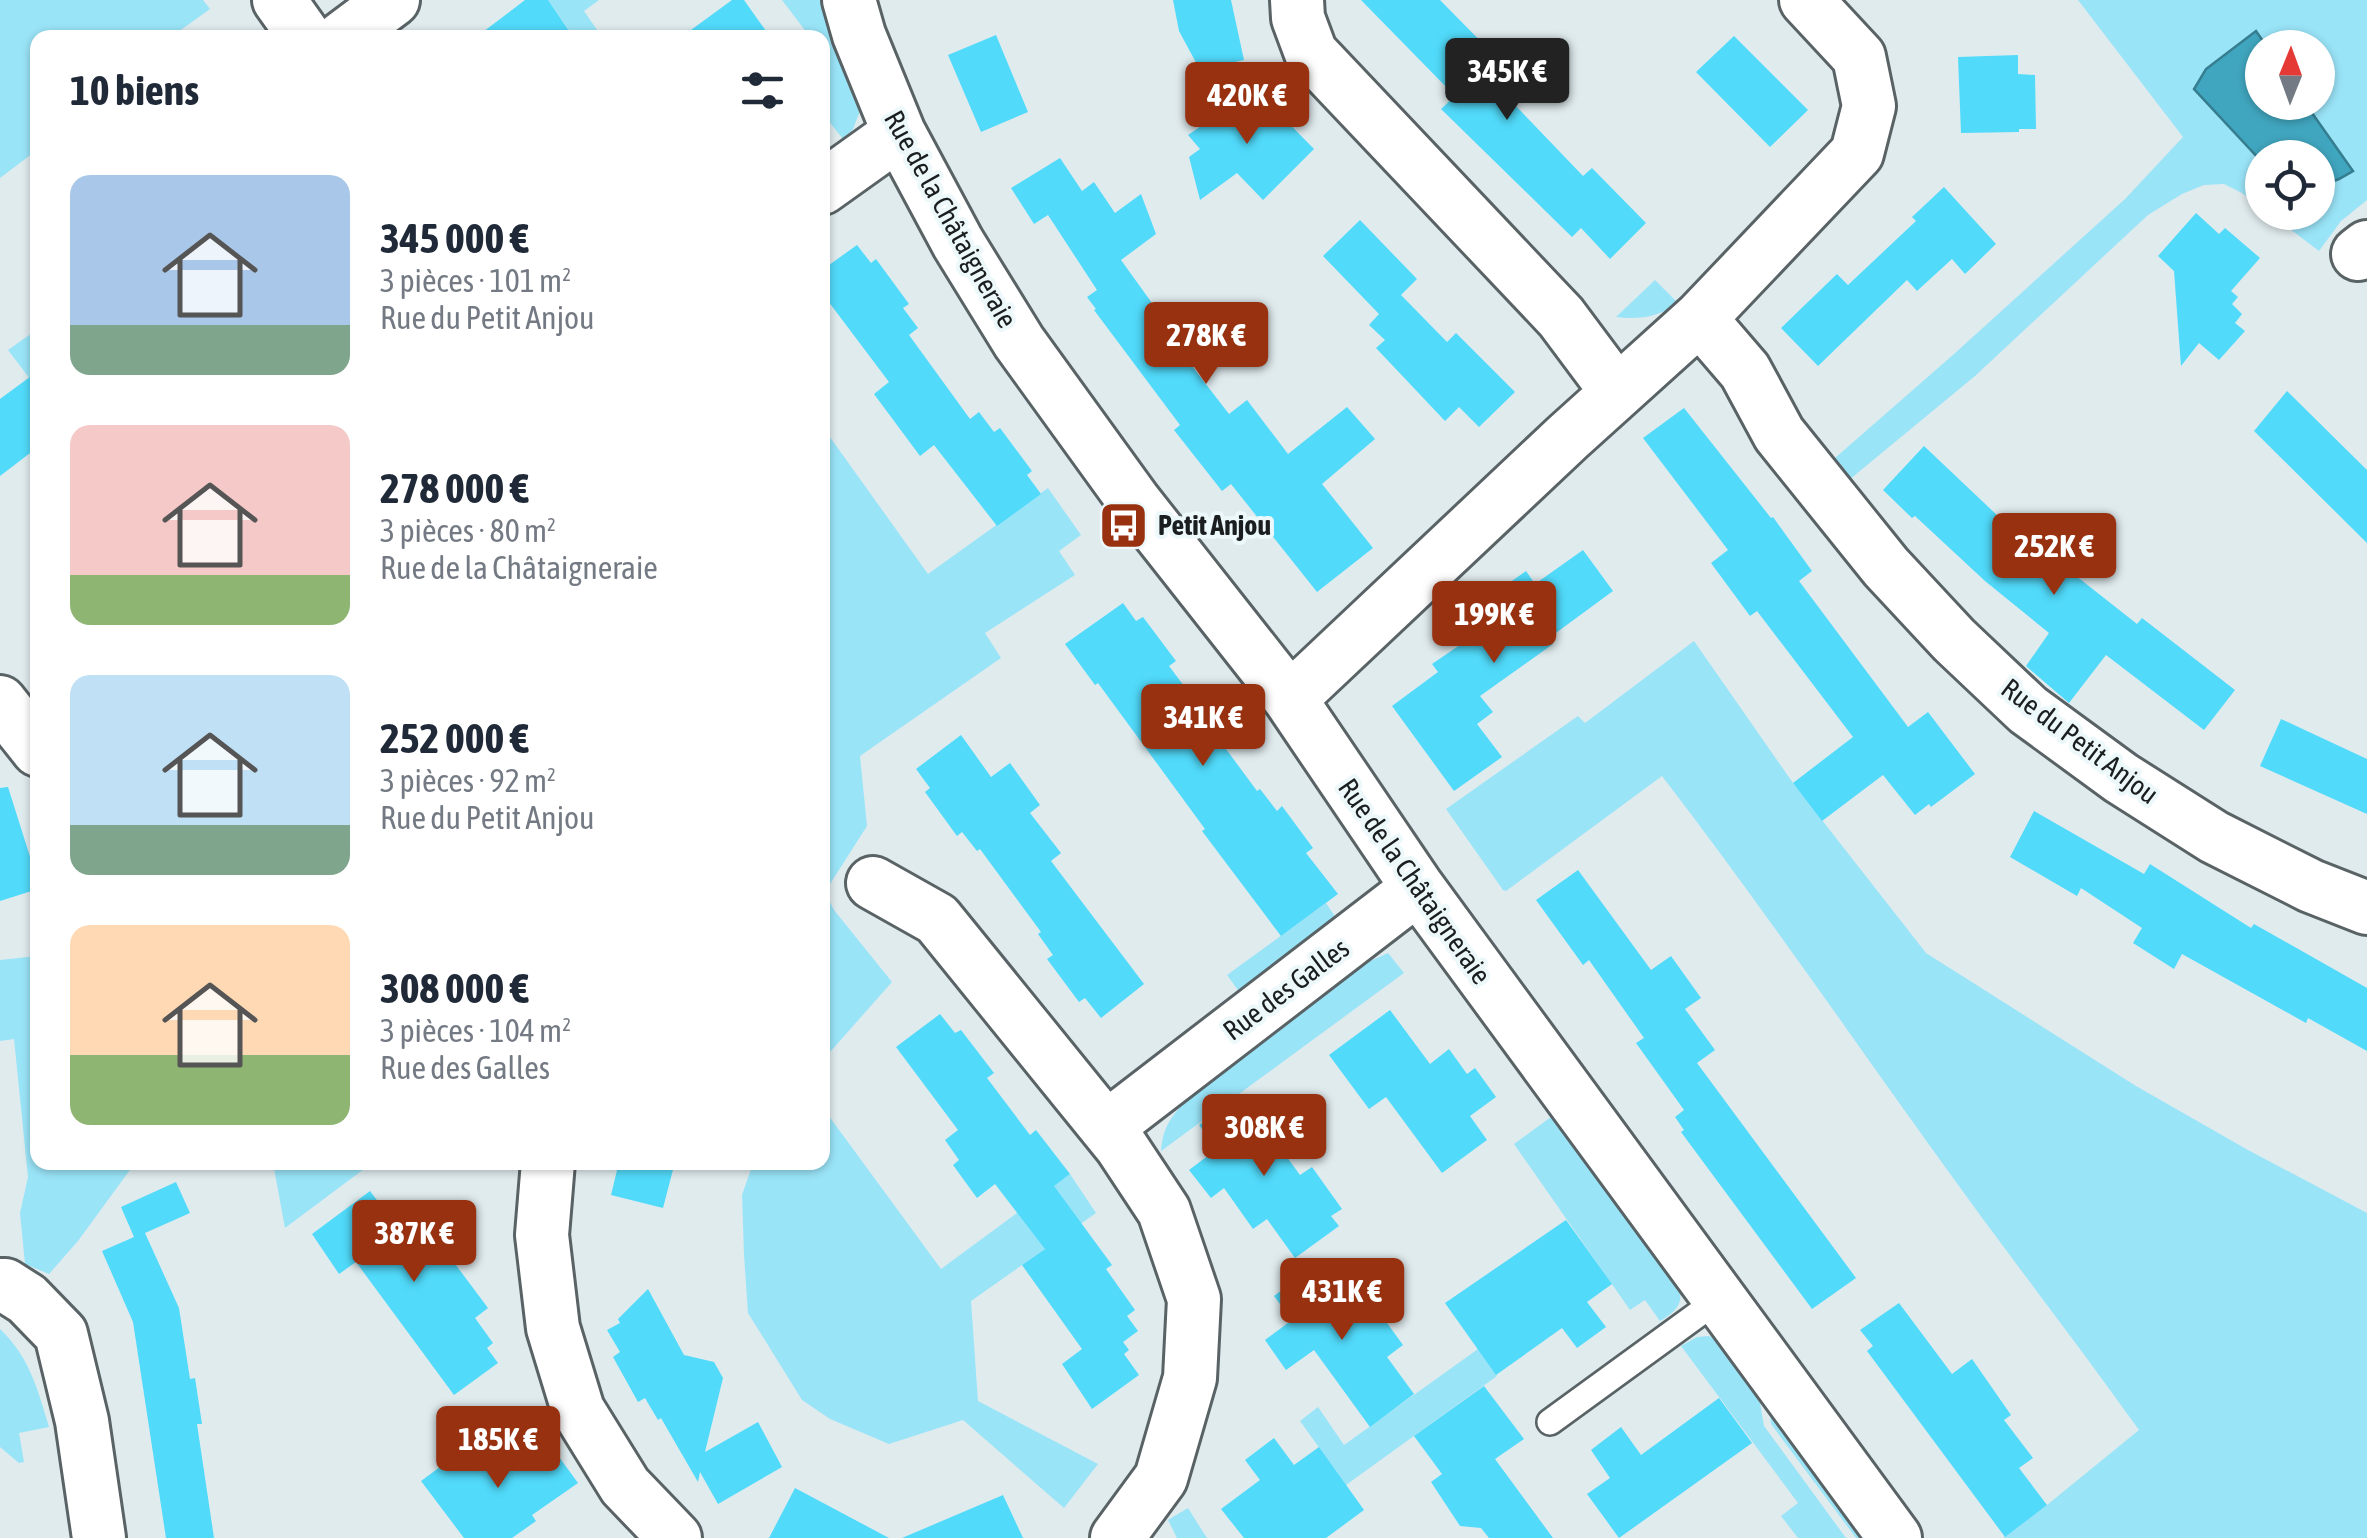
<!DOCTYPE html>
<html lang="fr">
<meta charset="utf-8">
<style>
:root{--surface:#fff;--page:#f6f6f7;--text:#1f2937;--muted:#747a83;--accent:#983110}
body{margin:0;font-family:"Asap Condensed",sans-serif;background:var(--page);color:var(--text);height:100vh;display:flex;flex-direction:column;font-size:38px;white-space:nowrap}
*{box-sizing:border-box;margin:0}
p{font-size:32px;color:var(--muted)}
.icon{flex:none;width:55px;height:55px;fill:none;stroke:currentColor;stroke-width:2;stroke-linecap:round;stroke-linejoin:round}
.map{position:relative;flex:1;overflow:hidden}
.details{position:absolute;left:30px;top:30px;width:800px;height:1140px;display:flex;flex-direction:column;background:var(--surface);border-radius:20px;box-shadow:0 2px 8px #0004}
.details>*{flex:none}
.needle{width:65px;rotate:1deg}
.tools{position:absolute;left:2245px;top:30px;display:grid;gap:20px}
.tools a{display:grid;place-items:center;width:90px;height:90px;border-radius:50%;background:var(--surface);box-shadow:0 2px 8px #0004;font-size:50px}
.price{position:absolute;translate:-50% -85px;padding:0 22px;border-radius:10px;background:var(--accent);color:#fff;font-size:32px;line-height:65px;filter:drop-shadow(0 2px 5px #0008)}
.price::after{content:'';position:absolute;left:50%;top:60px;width:30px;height:22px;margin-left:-15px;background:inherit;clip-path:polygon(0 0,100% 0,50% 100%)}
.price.active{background:#222;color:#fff}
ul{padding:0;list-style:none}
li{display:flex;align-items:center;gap:30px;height:250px;padding:0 40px}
li span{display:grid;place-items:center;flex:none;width:280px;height:200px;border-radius:20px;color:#555}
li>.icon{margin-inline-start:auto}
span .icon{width:120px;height:120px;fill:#fffc;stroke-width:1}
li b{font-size:42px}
h2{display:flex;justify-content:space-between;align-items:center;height:120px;padding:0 40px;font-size:42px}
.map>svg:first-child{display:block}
.green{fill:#9ae4f8;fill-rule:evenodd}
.water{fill:#40a6bf;stroke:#357d8f;stroke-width:2.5}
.building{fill:#51dafa}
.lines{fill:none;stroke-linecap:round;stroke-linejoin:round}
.lane-casing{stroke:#596265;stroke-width:30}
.street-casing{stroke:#596265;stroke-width:58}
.lane{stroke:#fff;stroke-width:25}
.street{stroke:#fff;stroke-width:52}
.labels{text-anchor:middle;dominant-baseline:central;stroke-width:8;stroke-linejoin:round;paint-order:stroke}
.street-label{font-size:28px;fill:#1a1e1f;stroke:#edf8fb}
.poi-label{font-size:28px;font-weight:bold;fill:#1a1e1f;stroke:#edf8fb;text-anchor:start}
</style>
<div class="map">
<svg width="2367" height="1538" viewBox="0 0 2367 1538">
<rect width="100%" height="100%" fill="#e0ebee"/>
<path class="green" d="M0,0H203L210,9L171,37L38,38L37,150L0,178Z
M548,0H599L584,11L602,37H574Z
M782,0H821L860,111L853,129L843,139L823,114L822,38L810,37Z
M2078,0H2367V200L2341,221L2319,251L2269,213L2318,212V158H2262V208L2242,193L2224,184L2204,185L2182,194L2148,215L1975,376L1849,480L1835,458L1954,354L2125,199L2183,137ZM2262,48H2318V102H2262Z
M1655,280L1678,303C1659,317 1639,320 1616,317Z
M32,333L37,340V388L8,350Z
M822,426L928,574L1048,488L1081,535L1059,551L1075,575L985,633L1001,658L860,756L867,826L830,884L829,900L834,910L892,982L823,1060Z
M1694,641L1793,783L1926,953L2136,1086L2248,1150L2367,1213V1538H2003L2047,1505L2139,1430C2087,1357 2033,1287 1980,1215C1873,1069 1772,919 1662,776L1506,891L1503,890L1446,809L1578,716L1585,723Z
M1326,903L1340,924L1243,997L1227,975Z
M1388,953L1404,973L1161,1151C1163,1127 1170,1119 1185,1101L1368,962Z
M37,956L38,1162L135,1163L78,1241L49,1274L25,1264L20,1213L28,1177L14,1039L0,1041V960Z
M823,1108L941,1269L1070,1174L1096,1213L971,1301L978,1401L1098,1464L1064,1508L963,1420L889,1444L830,1419L802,1400L748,1313L744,1255L742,1195L753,1163L822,1162Z
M1551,1117L1680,1290C1683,1306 1673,1313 1660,1321L1645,1300L1630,1310L1514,1144Z
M273,1163V1162L372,1163L285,1228Z
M0,1329C29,1356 38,1390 49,1427L19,1433L24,1462L19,1463L0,1447Z
M1708,1336L1715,1338L1759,1397L1764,1426L1846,1538H1798L1781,1516L1798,1503L1681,1346L1697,1337Z
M1478,1349L1497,1376L1346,1485L1300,1421L1318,1407L1344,1445Z
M1769,1398L1873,1538H1856L1771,1424Z
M1188,1508L1207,1538H1177L1168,1520Z"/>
<path class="water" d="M2256,31L2267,47L2262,48V102L2305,103L2353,171L2339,179L2318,187V158H2262V162L2194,89L2206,69Z"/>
<path class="building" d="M525,0H548L574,38H475Z
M732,0H744L771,38H680Z
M1173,0H1231L1244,60L1200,70L1179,31Z
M1361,0H1440L1500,61L1498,63L1524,91L1512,102L1583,176L1592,168L1646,223L1610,259L1581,228L1572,237L1441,109L1455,96Z
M996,35L1028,112L981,132L948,55Z
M1734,36L1808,110L1770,147L1696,72Z
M2018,55V74L2035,75L2036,129H2019V132L1961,133L1958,57Z
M1255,89L1314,149L1263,200L1237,173L1200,200L1189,157L1200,149L1188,135Z
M1060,158L1082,191L1094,182L1115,213L1141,194L1156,234L1121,260L1185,349L1181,352L1229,414L1247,400L1288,454L1347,407L1375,439L1322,484L1373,548L1317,592L1231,484L1222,491L1174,430L1180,425L1094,310L1096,309L1087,297L1097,290L1048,215L1034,224L1011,188Z
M1944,187L1996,244L1965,274L1952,259L1917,291L1907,280L1818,366L1781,328L1837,274L1848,285L1916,221L1912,217Z
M2196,213L2219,234L2225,228L2260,258L2231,291L2238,297L2232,304L2242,314L2235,323L2245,331L2219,360L2199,343L2181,366L2174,271L2158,256Z
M1360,220L1417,279L1401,295L1447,342L1456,333L1515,392L1479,427L1459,407L1445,421L1376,348L1385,340L1369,325L1379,314L1323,256Z
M857,245L871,263L876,259L909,304L903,308L918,328L909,335L970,419L979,412L994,432L1000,428L1032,471L1027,475L1041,494L997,526L934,445L920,456L874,394L889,382L822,293V270Z
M38,371V447L0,476V399Z
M2287,391L2367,470V543L2254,431Z
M1684,408L1771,518L1773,517L1812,571L1799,581L1908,727L1928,712L1975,774L1931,807L1929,804L1915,815L1883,775L1822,821L1793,783L1853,737L1757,611L1750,616L1711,563L1728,550L1643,438Z
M1924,446L2018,535L2023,529L2055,554L2052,557L2137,624L2142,618L2235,690L2204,730L2106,655L2069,703L2026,666L2049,633L1985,581L1915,516L1912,518L1883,490Z
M1583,550L1613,591L1549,638L1553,644L1480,696L1493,712L1477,724L1502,757L1454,791L1392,706L1438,672L1432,664L1501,617L1488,598L1526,571L1535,584Z
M1123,603L1136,621L1143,617L1176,661L1169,666L1184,686L1181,688L1257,791L1260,789L1277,811L1282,806L1313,848L1306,853L1338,894L1281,936L1202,831L1205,829L1098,683L1095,685L1065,644Z
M2281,719L2367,759V814L2260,766Z
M961,735L991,777L1010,763L1040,805L1030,813L1061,853L1051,861L1144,984L1101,1018L1085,998L1079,1002L1047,959L1053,955L1038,934L1041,932L980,849L977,851L962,832L957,836L925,792L930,788L916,769Z
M8,787L38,882V889L0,901V788Z
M2034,811L2144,874L2150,864L2251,928L2254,924L2367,988V1051L2308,1018L2306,1023L2182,954L2174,969L2133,943L2142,928L2081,888L2077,896L2010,857Z
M1578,870L1651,970L1671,956L1701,998L1685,1009L1715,1050L1697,1063L1856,1278L1812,1309L1681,1132L1684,1130L1675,1117L1684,1110L1636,1043L1644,1038L1589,960L1583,965L1536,900Z
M1390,1010L1430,1064L1449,1049L1467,1074L1475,1068L1496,1097L1470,1116L1487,1140L1442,1173L1386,1097L1369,1109L1329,1055Z
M940,1014L955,1033L961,1030L994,1073L987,1078L1030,1135L1036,1130L1070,1174L1054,1186L1112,1265L1106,1269L1135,1310L1127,1316L1138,1331L1123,1342L1129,1350L1124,1354L1139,1375L1092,1409L1062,1364L1082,1349L1022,1265L1045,1249L995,1184L977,1198L953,1165L959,1160L945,1140L958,1130L896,1047Z
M1241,1094L1300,1175L1312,1167L1342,1209L1331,1216L1339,1226L1295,1258L1267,1219L1253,1229L1224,1188L1211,1198L1189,1170L1217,1149L1199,1125Z
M619,1162H675L663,1208L611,1195Z
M176,1182L190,1213L145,1233L179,1308L190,1379L195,1378L202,1424H197L214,1538H166L133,1322L102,1251L134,1237L121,1207Z
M370,1191L388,1215L408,1201L488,1308L475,1318L493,1343L487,1348L498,1363L454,1395L356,1262L339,1274L312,1234Z
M1566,1220L1612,1284L1587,1302L1606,1327L1577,1348L1562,1328L1496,1375L1445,1303Z
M1318,1263L1349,1306L1366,1294L1403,1345L1387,1357L1414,1394L1370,1427L1314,1350L1286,1370L1265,1340L1292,1320L1274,1296Z
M648,1289L684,1355L714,1362L723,1378L705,1452L758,1422L782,1467L718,1504L700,1472L698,1482L661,1418L658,1420L645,1398L638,1402L613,1357L620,1352L607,1330L620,1323L618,1319Z
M1899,1303L1952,1374L1972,1359L2011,1415L2004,1420L2033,1458L2019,1468L2047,1505L2005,1537L1867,1351L1873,1346L1860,1330Z
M1484,1386L1524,1439L1495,1459L1553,1538H1489L1481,1528L1460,1526L1431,1482L1442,1474L1414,1436Z
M1719,1398L1752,1443L1619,1538L1587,1494L1610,1478L1591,1450L1621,1427L1641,1455Z
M513,1438L533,1465L554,1450L578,1483L532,1515L536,1521L512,1538H464L421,1481L456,1455L469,1471Z
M1274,1438L1294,1465L1319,1447L1364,1510L1326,1538H1244L1221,1509L1260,1480L1245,1460Z
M795,1488L889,1538H769Z
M1003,1495L1023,1538H902Z"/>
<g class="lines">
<defs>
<path id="lane" d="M1550,1422L1719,1299"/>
<path id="street" d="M279,0L306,38
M849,0L859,35L899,133L958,243L1019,342L1134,501L1290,699L1418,888L1895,1538
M1297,0L1298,18L1311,53L1561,317L1605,376L1615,393
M342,38L393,0
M822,188L899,133
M2358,254L2367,247
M1701,317L1857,153L1869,106L1859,57L1806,0
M1290,699L1568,437L1701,317L1708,328L1745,371L1779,434L1886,567L1954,640L2028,710L2121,778L2214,837L2311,886L2367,908
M0,702L38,750
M873,883L937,919L1121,1146L1164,1211L1194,1299L1190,1378L1161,1478L1117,1538
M1107,1127L1418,888
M548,1162L542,1235L553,1328L578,1410L625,1486L675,1538
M0,1285H5L27,1299L61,1334L82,1421L99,1538"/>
</defs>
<use href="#lane" class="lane-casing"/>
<use href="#street" class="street-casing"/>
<use href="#lane" class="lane"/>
<use href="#street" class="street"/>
</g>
<defs>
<symbol id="bus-square" viewBox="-11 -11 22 22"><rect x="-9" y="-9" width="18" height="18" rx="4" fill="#983110" stroke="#edf8fb"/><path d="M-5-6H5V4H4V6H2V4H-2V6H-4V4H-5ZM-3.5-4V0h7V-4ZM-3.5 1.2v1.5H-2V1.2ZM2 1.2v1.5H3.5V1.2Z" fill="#fff"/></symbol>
</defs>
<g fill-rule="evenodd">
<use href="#bus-square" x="1096" y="498" width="55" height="55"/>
</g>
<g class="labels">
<g class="street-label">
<text transform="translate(951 219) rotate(61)">Rue de la Châtaigneraie</text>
<text transform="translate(2080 741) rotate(37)">Rue du Petit Anjou</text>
<text transform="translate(1415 881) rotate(55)">Rue de la Châtaigneraie</text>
<text transform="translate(1286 989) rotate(-37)">Rue des Galles</text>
</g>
<g class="poi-label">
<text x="1158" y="525">Petit Anjou</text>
</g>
</g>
</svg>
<div class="tools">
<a><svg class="needle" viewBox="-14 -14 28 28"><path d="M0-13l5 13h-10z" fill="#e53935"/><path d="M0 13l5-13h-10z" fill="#747a83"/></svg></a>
<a><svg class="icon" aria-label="locate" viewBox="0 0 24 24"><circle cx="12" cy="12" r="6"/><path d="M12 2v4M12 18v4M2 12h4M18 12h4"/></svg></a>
</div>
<b class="price active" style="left:1507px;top:123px">345K €</b>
<b class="price" style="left:1247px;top:147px">420K €</b>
<b class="price" style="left:1206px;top:387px">278K €</b>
<b class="price" style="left:2054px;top:598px">252K €</b>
<b class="price" style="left:1494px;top:666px">199K €</b>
<b class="price" style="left:1203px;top:769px">341K €</b>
<b class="price" style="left:1264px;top:1179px">308K €</b>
<b class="price" style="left:414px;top:1285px">387K €</b>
<b class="price" style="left:1342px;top:1343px">431K €</b>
<b class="price" style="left:498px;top:1491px">185K €</b>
<section class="details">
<h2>10 biens<svg class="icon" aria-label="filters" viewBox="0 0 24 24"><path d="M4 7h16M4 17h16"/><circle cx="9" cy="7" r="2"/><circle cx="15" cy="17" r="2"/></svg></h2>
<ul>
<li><span style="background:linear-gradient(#a9c7e8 75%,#7fa58c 0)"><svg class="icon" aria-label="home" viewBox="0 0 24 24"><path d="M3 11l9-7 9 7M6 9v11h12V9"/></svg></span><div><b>345 000 €</b><p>3 pièces · 101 m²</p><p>Rue du Petit Anjou</p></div></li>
<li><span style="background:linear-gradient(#f6c9c9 75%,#8fb573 0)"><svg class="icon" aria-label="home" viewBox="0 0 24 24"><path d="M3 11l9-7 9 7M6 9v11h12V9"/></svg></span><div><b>278 000 €</b><p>3 pièces · 80 m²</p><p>Rue de la Châtaigneraie</p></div></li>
<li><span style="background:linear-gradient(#bfe0f5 75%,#7fa58c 0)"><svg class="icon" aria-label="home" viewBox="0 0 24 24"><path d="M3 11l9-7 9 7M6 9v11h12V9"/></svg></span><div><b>252 000 €</b><p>3 pièces · 92 m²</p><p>Rue du Petit Anjou</p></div></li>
<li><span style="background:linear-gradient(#ffd9b3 65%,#8fb573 0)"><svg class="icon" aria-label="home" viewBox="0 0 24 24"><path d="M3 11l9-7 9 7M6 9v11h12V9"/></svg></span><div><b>308 000 €</b><p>3 pièces · 104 m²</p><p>Rue des Galles</p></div></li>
</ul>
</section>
</div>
